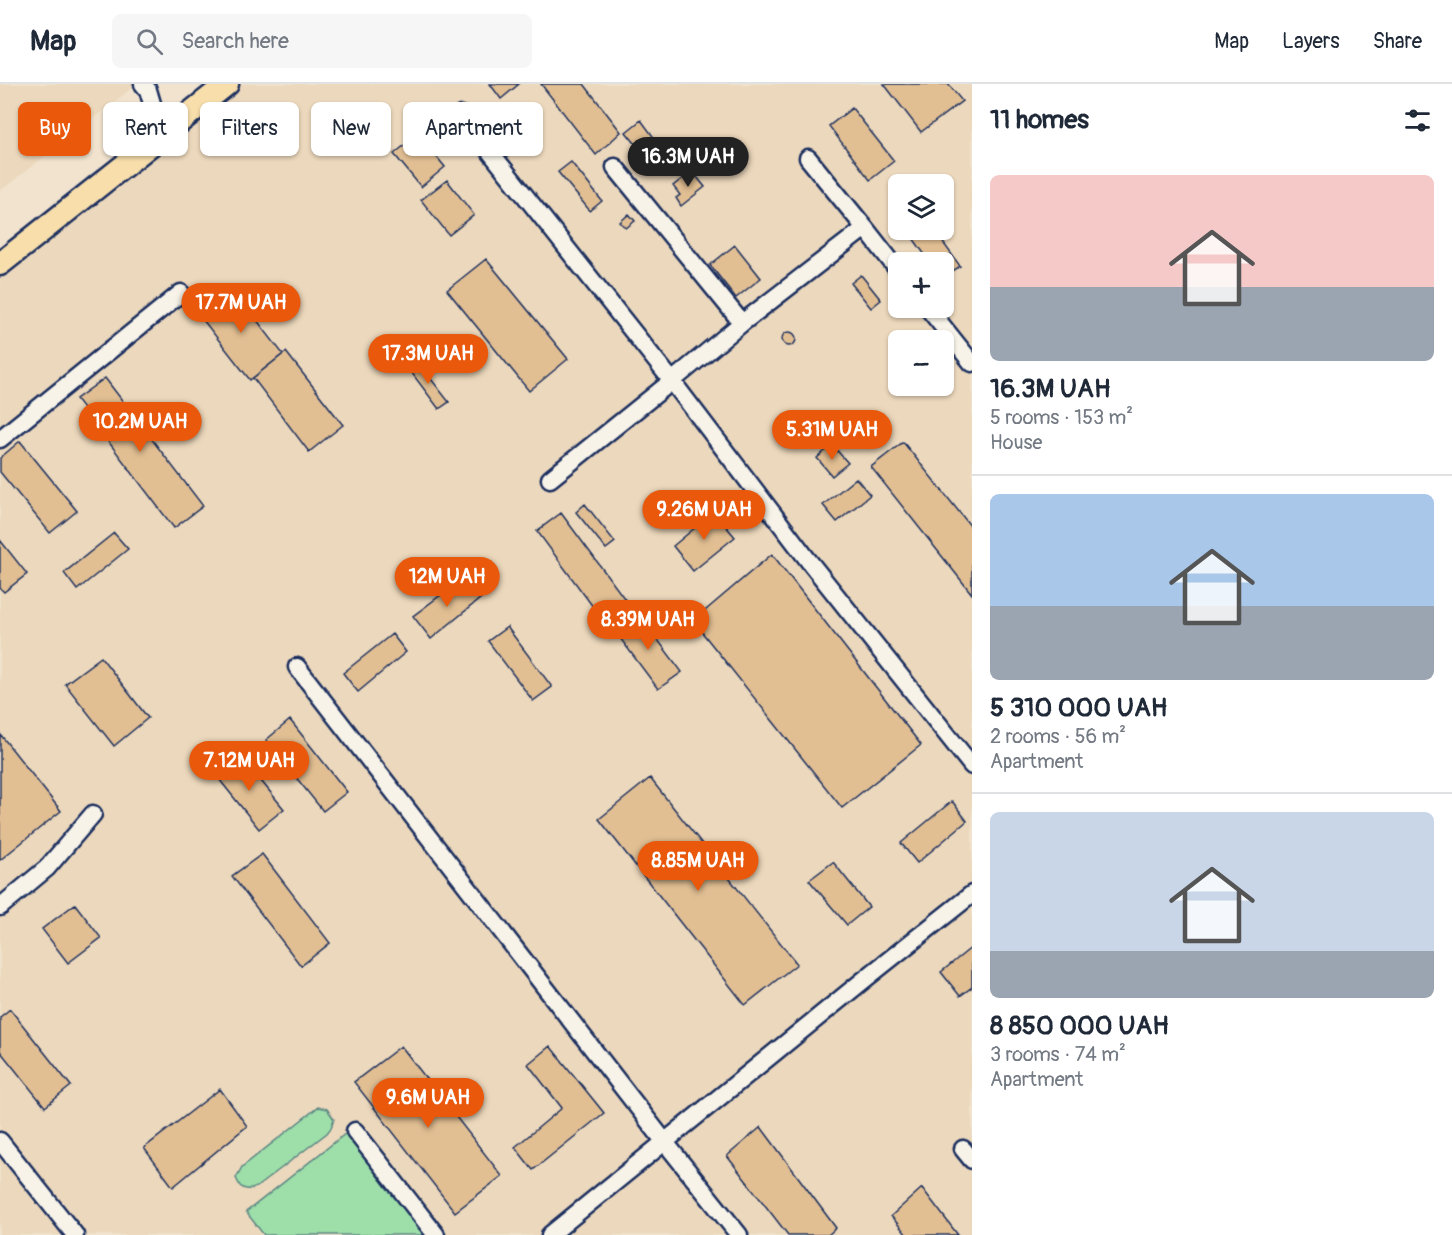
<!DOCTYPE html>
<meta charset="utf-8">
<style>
:root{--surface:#fff;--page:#f6f6f7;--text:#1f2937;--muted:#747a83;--line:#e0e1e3;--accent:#ea580c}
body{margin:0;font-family:Pangolin,sans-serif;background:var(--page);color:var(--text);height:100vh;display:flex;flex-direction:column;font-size:22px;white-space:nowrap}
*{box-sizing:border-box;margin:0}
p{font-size:20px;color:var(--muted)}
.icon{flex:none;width:33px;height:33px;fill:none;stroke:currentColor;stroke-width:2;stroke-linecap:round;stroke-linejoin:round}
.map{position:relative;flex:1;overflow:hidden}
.side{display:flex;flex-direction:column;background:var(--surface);width:480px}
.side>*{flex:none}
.guide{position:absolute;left:18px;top:18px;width:570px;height:54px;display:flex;gap:12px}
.controls{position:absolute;left:888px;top:90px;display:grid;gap:12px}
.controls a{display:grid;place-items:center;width:66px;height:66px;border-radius:9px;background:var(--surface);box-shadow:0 2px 4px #0004;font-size:30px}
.price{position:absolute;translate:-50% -51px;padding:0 14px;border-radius:21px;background:var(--accent);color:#fff;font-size:20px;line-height:39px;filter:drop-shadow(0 2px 3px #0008)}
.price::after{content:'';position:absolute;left:50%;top:36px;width:18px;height:14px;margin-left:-9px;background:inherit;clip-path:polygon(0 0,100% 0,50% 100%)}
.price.on{background:#222;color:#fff}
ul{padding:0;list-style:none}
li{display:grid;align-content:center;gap:12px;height:318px;padding:0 18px}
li+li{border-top:2px solid var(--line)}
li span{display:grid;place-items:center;height:186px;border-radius:9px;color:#555}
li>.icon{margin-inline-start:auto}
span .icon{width:108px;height:108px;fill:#fffc;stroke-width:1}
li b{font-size:26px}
h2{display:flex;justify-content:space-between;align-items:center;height:72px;padding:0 18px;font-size:26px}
.tag{padding:0 21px;border-radius:9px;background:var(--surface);box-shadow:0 2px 4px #0004;font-size:21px;line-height:54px}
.tag.on{background:var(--accent);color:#fff}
header{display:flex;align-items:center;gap:36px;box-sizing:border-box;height:84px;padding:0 30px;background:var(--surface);border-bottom:2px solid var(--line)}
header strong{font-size:28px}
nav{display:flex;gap:33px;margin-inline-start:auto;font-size:21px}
.search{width:420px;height:54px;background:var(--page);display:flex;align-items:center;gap:15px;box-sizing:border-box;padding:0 21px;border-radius:9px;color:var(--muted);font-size:22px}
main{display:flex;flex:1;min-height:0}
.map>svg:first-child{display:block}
.built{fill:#ecd8bc;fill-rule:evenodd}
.green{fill:#9ddea9;stroke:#5c8684;stroke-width:1.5}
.building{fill:#e2bf93;stroke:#1b2f5e;stroke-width:1.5}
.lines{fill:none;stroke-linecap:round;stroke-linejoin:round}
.minor-casing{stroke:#1b2f5e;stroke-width:21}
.major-casing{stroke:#1b2f5e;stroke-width:27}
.minor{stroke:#f7f3e8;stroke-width:16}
.major{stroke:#f8deab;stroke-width:22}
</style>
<header>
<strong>Map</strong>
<div class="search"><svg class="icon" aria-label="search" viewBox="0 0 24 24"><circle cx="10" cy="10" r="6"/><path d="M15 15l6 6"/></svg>Search here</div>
<nav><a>Map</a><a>Layers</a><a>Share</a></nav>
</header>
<main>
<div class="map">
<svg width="972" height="1151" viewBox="0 0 972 1151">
<rect width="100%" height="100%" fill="#f1e3ce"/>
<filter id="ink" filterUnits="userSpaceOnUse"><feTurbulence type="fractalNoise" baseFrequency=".0167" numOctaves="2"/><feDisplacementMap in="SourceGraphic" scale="12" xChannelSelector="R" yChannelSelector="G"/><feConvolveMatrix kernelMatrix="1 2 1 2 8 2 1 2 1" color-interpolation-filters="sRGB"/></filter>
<g filter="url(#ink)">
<path class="built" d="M0,0H137L0,107Z
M239,0H972V1151H0V189ZM898,100H944V146H898ZM898,178H944V224H898ZM898,256H944V302H898Z"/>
<path class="green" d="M318,1023L327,1025L334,1035L331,1044L327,1049L258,1102C252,1106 246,1107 240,1102L236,1094L242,1083Z
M345,1050L351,1055L427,1151H264L246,1128Z"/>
<path class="building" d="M490,0H519L501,15Z
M541,0H584L621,48L596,71Z
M884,0H948L962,17L921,48Z
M852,24L894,77L870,96L829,42Z
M641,36L661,63L647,74L626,48Z
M418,50L445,83L421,103L394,70Z
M571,78L602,117L590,127L558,88Z
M692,87L705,103L681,122L676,114L680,111L673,102Z
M447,96L474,131L449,151L421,116Z
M629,130L635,137L626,144L620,138Z
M910,146H934L960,182L944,193V178H930L908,147Z
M735,161L761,194L736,214L710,181Z
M486,175L568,275L529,307L447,206Z
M861,191L881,216L871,224L851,199Z
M233,205L283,270L250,296L199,231Z
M782 255a7 7 0 1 1 14 0a7 7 0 1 1-14 0Z
M286,268L343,341L309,368L253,294Z
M417,277L449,318L439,325L408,284Z
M105,294L203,422L174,444L76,315Z
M20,357L77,427L50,449L0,388V374Z
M903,358L972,444V510L871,383Z
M832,361L848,379L832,392L817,374Z
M856,394L870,411L837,438L823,421Z
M585,420L615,458L606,465L576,428Z
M714,428L735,453L693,487L673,462Z
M561,429L627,518L602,535L537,447Z
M114,449L128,465L77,506L64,489Z
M0,456L27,490L4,508L0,504Z
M772,470L921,661L842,724L693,537Z
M466,492L481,514L431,555L413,532Z
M637,528L682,588L658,605L614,546Z
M507,543L552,603L533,617L488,557Z
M392,550L406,568L358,608L343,589Z
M101,573L148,634L114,662L65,600Z
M290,636L347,708L323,727L266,656Z
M0,650L61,727L0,776Z
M239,670L284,725L259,745L215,690Z
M650,694L797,880L745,921L599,735Z
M952,717L967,737L917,779L901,759Z
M262,770L330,859L301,882L232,792Z
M833,778L869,823L847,841L809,796Z
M75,820L101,854L68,879L42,845Z
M972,863V903L960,912L941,888Z
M10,925L71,1002L45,1023L0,967V933Z
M401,962L502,1092L455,1128L354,998Z
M550,962L604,1029L533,1086L515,1063L562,1024L528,980Z
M220,1005L247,1042L173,1103L144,1064Z
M761,1043L836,1144L828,1151H788L727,1072Z
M922,1104L958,1151H907L891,1132Z"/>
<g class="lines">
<defs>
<path id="minor" d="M143,0L148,6L156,33L168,47
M461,31L672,297L742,239
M615,83L742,239L865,144L808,74
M865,144L898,186
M928,224L972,279
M0,355L181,209
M550,395L672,297L808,476L972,682
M297,583L664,1057L739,1151
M0,823L47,784L93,730
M355,1047L436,1151
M0,1057L75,1151
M963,1065L972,1076
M550,1151L865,895L972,810"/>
<path id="major" d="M0,180L227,0"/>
</defs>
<use href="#minor" class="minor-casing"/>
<use href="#major" class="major-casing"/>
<use href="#minor" class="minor"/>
<use href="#major" class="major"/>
</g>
</g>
</svg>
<div class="controls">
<a><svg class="icon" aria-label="layers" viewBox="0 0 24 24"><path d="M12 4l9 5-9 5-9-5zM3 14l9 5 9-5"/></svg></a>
<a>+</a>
<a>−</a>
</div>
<b class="price on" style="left:688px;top:104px">16.3M UAH</b>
<b class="price" style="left:241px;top:250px">17.7M UAH</b>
<b class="price" style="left:428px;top:301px">17.3M UAH</b>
<b class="price" style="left:140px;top:369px">10.2M UAH</b>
<b class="price" style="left:832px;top:377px">5.31M UAH</b>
<b class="price" style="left:704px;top:457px">9.26M UAH</b>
<b class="price" style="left:447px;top:524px">12M UAH</b>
<b class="price" style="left:648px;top:567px">8.39M UAH</b>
<b class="price" style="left:249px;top:708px">7.12M UAH</b>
<b class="price" style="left:698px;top:808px">8.85M UAH</b>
<b class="price" style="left:428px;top:1045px">9.6M UAH</b>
<div class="guide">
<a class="tag on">Buy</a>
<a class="tag">Rent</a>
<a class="tag">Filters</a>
<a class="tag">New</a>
<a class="tag">Apartment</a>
</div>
</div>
<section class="side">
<h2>11 homes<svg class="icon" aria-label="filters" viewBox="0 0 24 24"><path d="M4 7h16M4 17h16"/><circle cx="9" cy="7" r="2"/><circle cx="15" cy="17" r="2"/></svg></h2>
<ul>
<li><span style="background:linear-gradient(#f6c9c9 60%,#9aa5b1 0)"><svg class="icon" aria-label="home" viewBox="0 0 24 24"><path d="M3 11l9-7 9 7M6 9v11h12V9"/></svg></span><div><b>16.3M UAH</b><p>5 rooms · 153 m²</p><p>House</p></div></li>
<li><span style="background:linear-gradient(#a9c7e8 60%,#9aa5b1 0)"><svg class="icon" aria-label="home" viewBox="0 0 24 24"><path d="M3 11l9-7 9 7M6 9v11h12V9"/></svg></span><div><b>5 310 000 UAH</b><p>2 rooms · 56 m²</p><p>Apartment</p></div></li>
<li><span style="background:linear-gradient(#c9d6e8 75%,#9aa5b1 0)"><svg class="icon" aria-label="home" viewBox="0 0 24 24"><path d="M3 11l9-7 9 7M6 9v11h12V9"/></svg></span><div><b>8 850 000 UAH</b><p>3 rooms · 74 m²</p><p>Apartment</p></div></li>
</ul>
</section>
</main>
